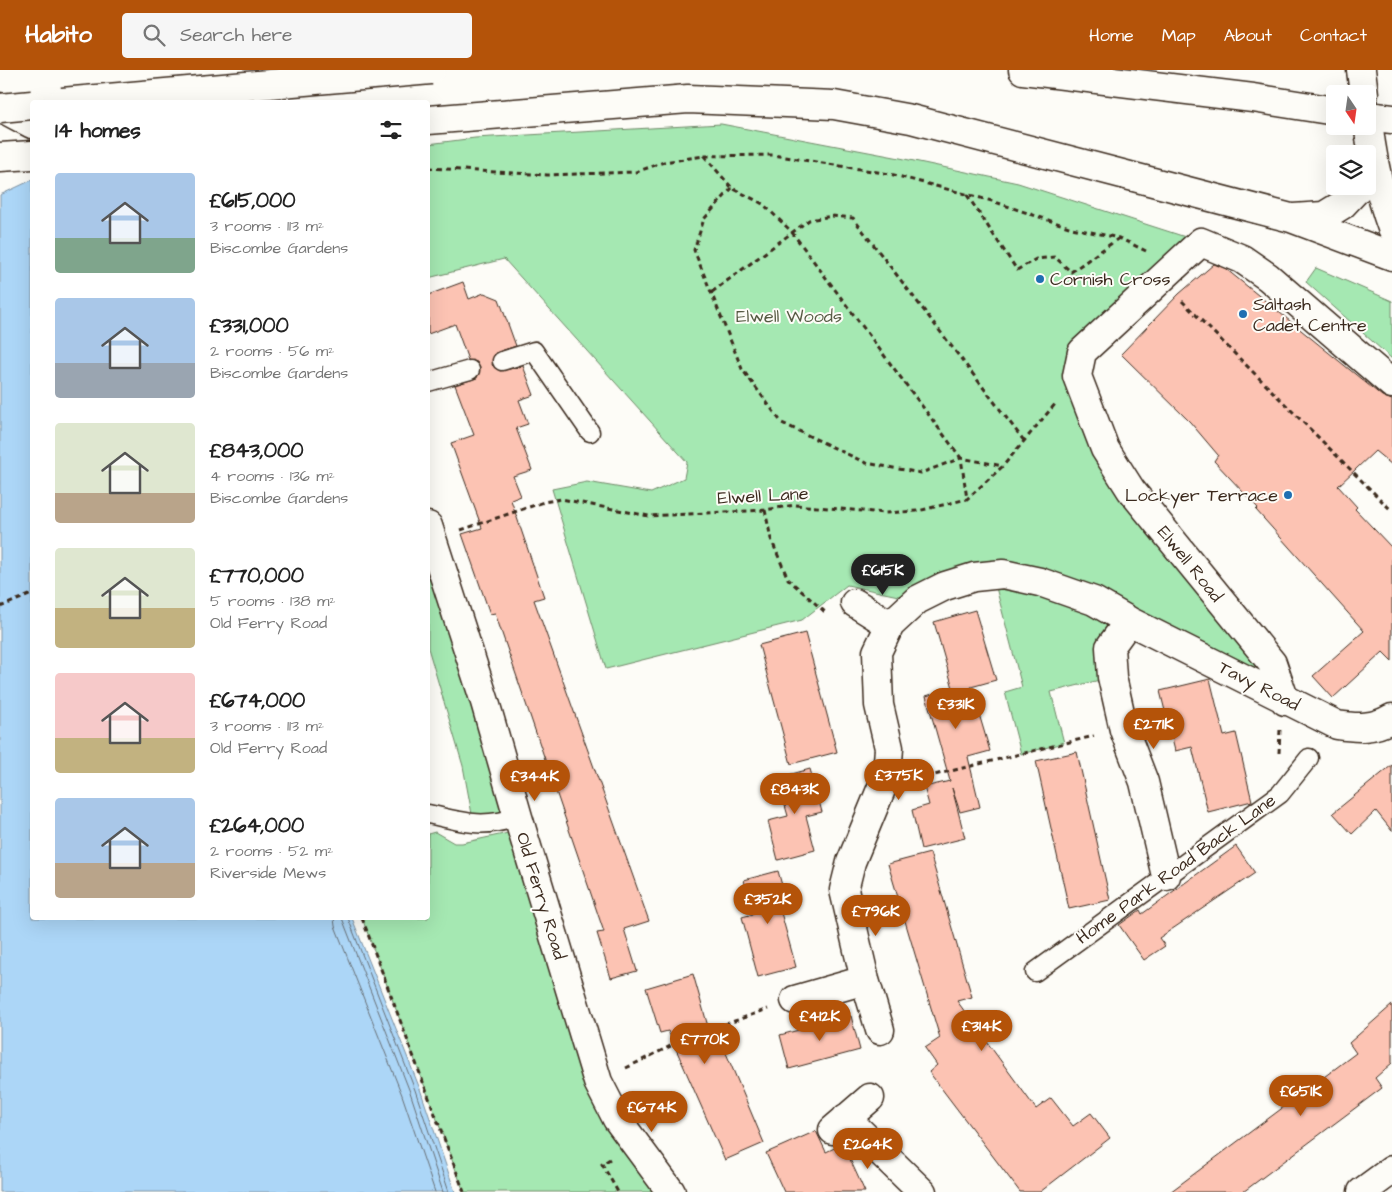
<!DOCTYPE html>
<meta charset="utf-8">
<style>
:root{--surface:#fff;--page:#f6f6f6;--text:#222;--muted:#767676;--accent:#b45309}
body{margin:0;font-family:"Architects Daughter",sans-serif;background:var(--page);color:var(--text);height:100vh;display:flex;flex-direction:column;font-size:19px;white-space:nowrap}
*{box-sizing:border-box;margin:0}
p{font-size:16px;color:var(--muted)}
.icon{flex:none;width:28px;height:28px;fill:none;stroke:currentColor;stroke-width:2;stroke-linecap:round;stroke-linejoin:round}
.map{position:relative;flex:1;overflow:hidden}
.details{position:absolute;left:30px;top:30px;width:400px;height:820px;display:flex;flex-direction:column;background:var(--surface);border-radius:5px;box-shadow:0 5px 20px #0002}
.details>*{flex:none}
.needle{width:32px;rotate:167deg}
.fabs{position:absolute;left:1326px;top:15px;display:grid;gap:10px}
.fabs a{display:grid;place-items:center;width:50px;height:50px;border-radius:5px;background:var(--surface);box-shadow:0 5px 20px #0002;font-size:25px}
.price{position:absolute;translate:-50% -42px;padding:0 11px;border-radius:18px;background:var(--accent);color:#fff;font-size:16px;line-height:32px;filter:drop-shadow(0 1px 2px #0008)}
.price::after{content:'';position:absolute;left:50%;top:30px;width:15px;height:11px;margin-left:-8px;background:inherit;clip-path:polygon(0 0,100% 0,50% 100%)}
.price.on{background:#222;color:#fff}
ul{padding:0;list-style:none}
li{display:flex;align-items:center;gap:15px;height:125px;padding:0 25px}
li span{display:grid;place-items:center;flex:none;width:140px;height:100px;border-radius:5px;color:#555}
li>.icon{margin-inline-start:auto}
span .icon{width:60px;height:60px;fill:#fffc;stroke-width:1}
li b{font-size:21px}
h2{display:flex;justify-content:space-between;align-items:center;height:60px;padding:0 25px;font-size:21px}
header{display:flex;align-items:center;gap:30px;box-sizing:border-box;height:70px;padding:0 25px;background:var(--accent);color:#fff}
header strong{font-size:24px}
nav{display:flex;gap:28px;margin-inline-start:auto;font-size:18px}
.search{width:350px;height:45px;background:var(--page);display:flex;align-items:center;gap:12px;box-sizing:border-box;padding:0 18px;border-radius:5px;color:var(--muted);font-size:19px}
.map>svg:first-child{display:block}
.green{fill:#a5e8b2;stroke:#708968}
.water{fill:#acd6f7;stroke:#7f91a0}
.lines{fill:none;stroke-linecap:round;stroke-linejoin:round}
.shore{stroke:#686f75;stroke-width:1}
.building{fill:#fcc3b3;stroke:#3b2a1e}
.lane-casing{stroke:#3b2a1e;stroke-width:21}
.street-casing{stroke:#3b2a1e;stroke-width:31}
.secondary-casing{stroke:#3b2a1e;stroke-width:31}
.highway-casing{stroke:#3b2a1e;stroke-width:31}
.path{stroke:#3b2a1e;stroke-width:3;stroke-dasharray:5 4;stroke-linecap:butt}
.lane{stroke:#fdfcf7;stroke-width:18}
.street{stroke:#fdfcf7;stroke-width:28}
.secondary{stroke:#fdfcf7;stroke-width:28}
.highway{stroke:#fdfcf7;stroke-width:28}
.highway-bridge-casing{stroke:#3b2a1e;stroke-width:31;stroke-linecap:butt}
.highway-bridge{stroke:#fdfcf7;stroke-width:28}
.poi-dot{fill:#1f6fb2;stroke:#fdfcf7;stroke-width:2}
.labels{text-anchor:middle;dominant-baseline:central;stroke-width:4;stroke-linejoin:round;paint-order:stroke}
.poi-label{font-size:18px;fill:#3b2a1e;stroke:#fdfcf7;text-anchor:start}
.park-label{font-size:18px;fill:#565a43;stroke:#fdfcf7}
.street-label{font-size:18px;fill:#3b2a1e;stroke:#fdfcf7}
</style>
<header>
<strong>Habito</strong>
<div class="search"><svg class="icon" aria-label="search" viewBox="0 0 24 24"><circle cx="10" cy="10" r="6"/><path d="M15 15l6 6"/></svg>Search here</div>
<nav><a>Home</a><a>Map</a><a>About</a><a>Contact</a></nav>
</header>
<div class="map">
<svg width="1392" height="1122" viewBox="0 0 1392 1122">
<rect width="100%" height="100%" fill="#fdfcf7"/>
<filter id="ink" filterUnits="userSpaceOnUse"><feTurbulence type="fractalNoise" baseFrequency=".02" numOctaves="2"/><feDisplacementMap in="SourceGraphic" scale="10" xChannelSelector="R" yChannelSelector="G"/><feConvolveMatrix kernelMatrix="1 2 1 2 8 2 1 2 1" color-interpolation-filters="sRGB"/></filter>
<g filter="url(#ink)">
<path class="green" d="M721,54L900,88L1018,113L1201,172L1082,282L1097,361L1285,631L1129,551L1112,607L1051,622L1064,673L1021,684L1005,622L1022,617L993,506L917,530L847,515L802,550L606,599L552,419L587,412L651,423L684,408L687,392L504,189L428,208V74L475,68Z
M1316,198L1392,231V289L1306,212Z
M428,456L518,747L474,755L463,696L428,578Z
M522,760L587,979L673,1122H464L362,848H428V764L435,762L454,773H462Z"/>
<path class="water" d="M32,110V848H352L420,1019L455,1122H0V125Z"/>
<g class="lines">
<path class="shore" d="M334,848L335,856L402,1025L435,1122
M342,848L410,1022L443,1122
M348,848L415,1020L449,1122"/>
</g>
<path class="building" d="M1214,194L1226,199L1382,326L1392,330V395L1375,381L1338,416L1357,437L1355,439L1392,478V591L1383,582L1333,628L1313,606L1364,561L1256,440L1258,438L1214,391L1218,385L1190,352L1121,284L1179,224Z
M463,212L469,229L484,223L499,229L516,276L495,283L492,295L500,301L523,296L534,325L519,330L528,354L516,358L532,400L513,406L521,426L511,430L544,527L534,530L649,851L624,859L637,901L611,908L597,863L604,862L495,543L490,544L462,464L482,458L451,373L474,365L455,315L477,308L480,298L477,292L468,290L455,254L428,264V225Z
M975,540L996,610L971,617L990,681L968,687L980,737L960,742L952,718L965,768L921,779L912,740L929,735L924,717L950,711L926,626L953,618L934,552Z
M805,563L837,682L791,694L759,575Z
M1210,609L1224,666L1236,663L1252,731L1208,742L1192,677L1175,681L1160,621Z
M1077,682L1110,830L1069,839L1036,691Z
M1392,695V761L1376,741L1352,764L1333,743Z
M810,699L822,742L806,746L815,780L778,790L768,751L788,746L777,708Z
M1236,776L1255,803L1159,868L1165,876L1144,890L1119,855L1140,840L1142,844Z
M930,783L972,927L957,931L1036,1039L1051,1028L1073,1056L1091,1043L1110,1068L1040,1122H1020L929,1002L937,995L925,978L940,968L888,794Z
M778,801L788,837L780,839L796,897L758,907L742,847L753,844L744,810Z
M693,904L711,967L718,964L764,1073L725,1090L668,961L660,963L646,918Z
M1392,935V993L1375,1008L1382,1018L1243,1122H1170L1356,983L1349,973Z
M851,946L860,980L789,999L780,965Z
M816,1061L826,1082L843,1074L865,1122H784L766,1083Z"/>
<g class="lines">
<defs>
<path id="lane" d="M502,291L534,281L590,362
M428,312L470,300
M428,744C463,752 482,759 518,747
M1035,902L1280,724L1309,688"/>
<path id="street" d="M0,37L32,54
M428,456L485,632L518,747L598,1012L617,1049L671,1122
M855,533L890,555
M1129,551L1110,577L1112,607L1124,660L1144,712L1166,806
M1285,631L1272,593L1131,420L1105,379L1077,306L1082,282L1201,172L1242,189L1268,207L1392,314
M795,930L865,910
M880,960L865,910L844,820L851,792L887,705L889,678L879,635L877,582L890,555L917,530L945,516L974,507L1003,504L1040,512L1094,531L1129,551L1337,655C1357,658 1374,659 1392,648
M846,1048L922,1122
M833,1060L870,1028
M1362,1122L1392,1100"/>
<path id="secondary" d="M1361,0L1364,24
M1368,51C1372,88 1379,122 1392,158"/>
<path id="highway" d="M1023,0L1253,28L1335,41
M1368,46L1392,49
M428,50L688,29L834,35L911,49L1291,148L1392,186
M0,87L32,85
M1368,101L1372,90
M1293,148L1324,146L1342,135L1360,116"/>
</defs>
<use href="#lane" class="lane-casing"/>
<use href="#street" class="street-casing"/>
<use href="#secondary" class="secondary-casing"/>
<use href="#highway" class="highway-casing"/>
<path class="path" d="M704,86L732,118L763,134L791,161L961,388L967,429
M428,98L547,105L636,102L664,92L704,86L773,85L890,104L992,131L1072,158L1119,168L1146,181
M732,118L704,149L694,180L742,299L782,353L866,393L921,403L961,388L1003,396
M967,125L1017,200L1036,189L1055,187L1071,202L1119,168
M712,222L809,150L832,146L853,148L1025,372
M1182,231L1392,441
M765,440L771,469L788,509L825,542
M461,460L544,432L561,429L649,446L765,440L795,435L885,443L918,441L967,429L1003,396L1056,333
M0,537L32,524
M1279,683L1280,659
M918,709L1094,666
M362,848L464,1122
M626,998L687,968L768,939
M610,1089L602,1094L618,1122"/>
<use href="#lane" class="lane"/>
<use href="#street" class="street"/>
<use href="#secondary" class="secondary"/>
<use href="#highway" class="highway"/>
<defs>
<path id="highway-bridge" d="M62,32L431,0
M0,38L32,35"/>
</defs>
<use href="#highway-bridge" class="highway-bridge-casing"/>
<use href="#highway-bridge" class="highway-bridge"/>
</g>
</g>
<g class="poi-dot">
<circle cx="1040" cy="209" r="5"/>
<circle cx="1243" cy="244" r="5"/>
<circle cx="1288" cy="425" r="5"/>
</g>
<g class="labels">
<g class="poi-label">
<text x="1050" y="209">Cornish Cross</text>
<text x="1253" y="234">Saltash<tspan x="1253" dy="21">Cadet Centre</tspan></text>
<text x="1278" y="425" text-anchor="end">Lockyer Terrace</text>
</g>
<g class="park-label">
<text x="789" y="246">Elwell Woods</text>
</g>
<g class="street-label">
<text transform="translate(763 426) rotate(-3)">Elwell Lane</text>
<text transform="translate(1190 494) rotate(51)">Elwell Road</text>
<text transform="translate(1259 616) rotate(27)">Tavy Road</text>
<text transform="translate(1176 799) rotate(-36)">Home Park Road Back Lane</text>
<text transform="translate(541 826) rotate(73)">Old Ferry Road</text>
</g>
</g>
</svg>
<div class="fabs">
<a><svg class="needle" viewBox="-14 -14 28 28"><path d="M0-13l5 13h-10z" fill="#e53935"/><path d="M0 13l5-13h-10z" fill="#767676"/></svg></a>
<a><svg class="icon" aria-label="layers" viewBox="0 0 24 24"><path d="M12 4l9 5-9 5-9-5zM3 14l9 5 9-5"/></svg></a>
</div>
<b class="price on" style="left:883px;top:526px">£615K</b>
<b class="price" style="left:956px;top:660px">£331K</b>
<b class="price" style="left:1154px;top:680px">£271K</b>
<b class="price" style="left:899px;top:731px">£375K</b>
<b class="price" style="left:535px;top:732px">£344K</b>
<b class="price" style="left:795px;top:745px">£843K</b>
<b class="price" style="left:768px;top:855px">£352K</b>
<b class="price" style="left:876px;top:867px">£796K</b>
<b class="price" style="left:820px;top:972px">£412K</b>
<b class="price" style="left:982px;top:982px">£314K</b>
<b class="price" style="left:705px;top:995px">£770K</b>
<b class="price" style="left:1301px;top:1047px">£651K</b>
<b class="price" style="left:652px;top:1063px">£674K</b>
<b class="price" style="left:868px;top:1100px">£264K</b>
<section class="details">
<h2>14 homes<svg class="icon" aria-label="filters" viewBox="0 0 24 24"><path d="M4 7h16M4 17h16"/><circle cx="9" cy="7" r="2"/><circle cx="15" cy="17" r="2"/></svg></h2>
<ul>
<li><span style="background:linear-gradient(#a9c7e8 65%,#7fa58c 0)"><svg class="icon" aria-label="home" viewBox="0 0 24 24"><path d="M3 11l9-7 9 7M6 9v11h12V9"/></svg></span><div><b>£615,000</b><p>3 rooms · 113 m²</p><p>Biscombe Gardens</p></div></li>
<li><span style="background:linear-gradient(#a9c7e8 65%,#9aa5b1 0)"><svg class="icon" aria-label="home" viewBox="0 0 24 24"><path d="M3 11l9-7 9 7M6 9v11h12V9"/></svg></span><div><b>£331,000</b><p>2 rooms · 56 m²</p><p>Biscombe Gardens</p></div></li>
<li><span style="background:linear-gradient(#dfe7d0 70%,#b9a48a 0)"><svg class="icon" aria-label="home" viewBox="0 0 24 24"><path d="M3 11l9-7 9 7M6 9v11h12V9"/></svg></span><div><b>£843,000</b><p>4 rooms · 136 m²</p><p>Biscombe Gardens</p></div></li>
<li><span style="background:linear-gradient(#dfe7d0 60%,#c2b280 0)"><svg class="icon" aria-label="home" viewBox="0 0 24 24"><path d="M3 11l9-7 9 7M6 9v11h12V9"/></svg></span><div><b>£770,000</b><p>5 rooms · 138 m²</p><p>Old Ferry Road</p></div></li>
<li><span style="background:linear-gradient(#f6c9c9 65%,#c2b280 0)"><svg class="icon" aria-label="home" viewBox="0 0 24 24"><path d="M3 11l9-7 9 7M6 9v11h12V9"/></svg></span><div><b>£674,000</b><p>3 rooms · 113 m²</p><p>Old Ferry Road</p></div></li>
<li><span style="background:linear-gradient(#a9c7e8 65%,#b9a48a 0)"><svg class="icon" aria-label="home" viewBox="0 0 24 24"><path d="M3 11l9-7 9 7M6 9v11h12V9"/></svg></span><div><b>£264,000</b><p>2 rooms · 52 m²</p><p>Riverside Mews</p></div></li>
</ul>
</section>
</div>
